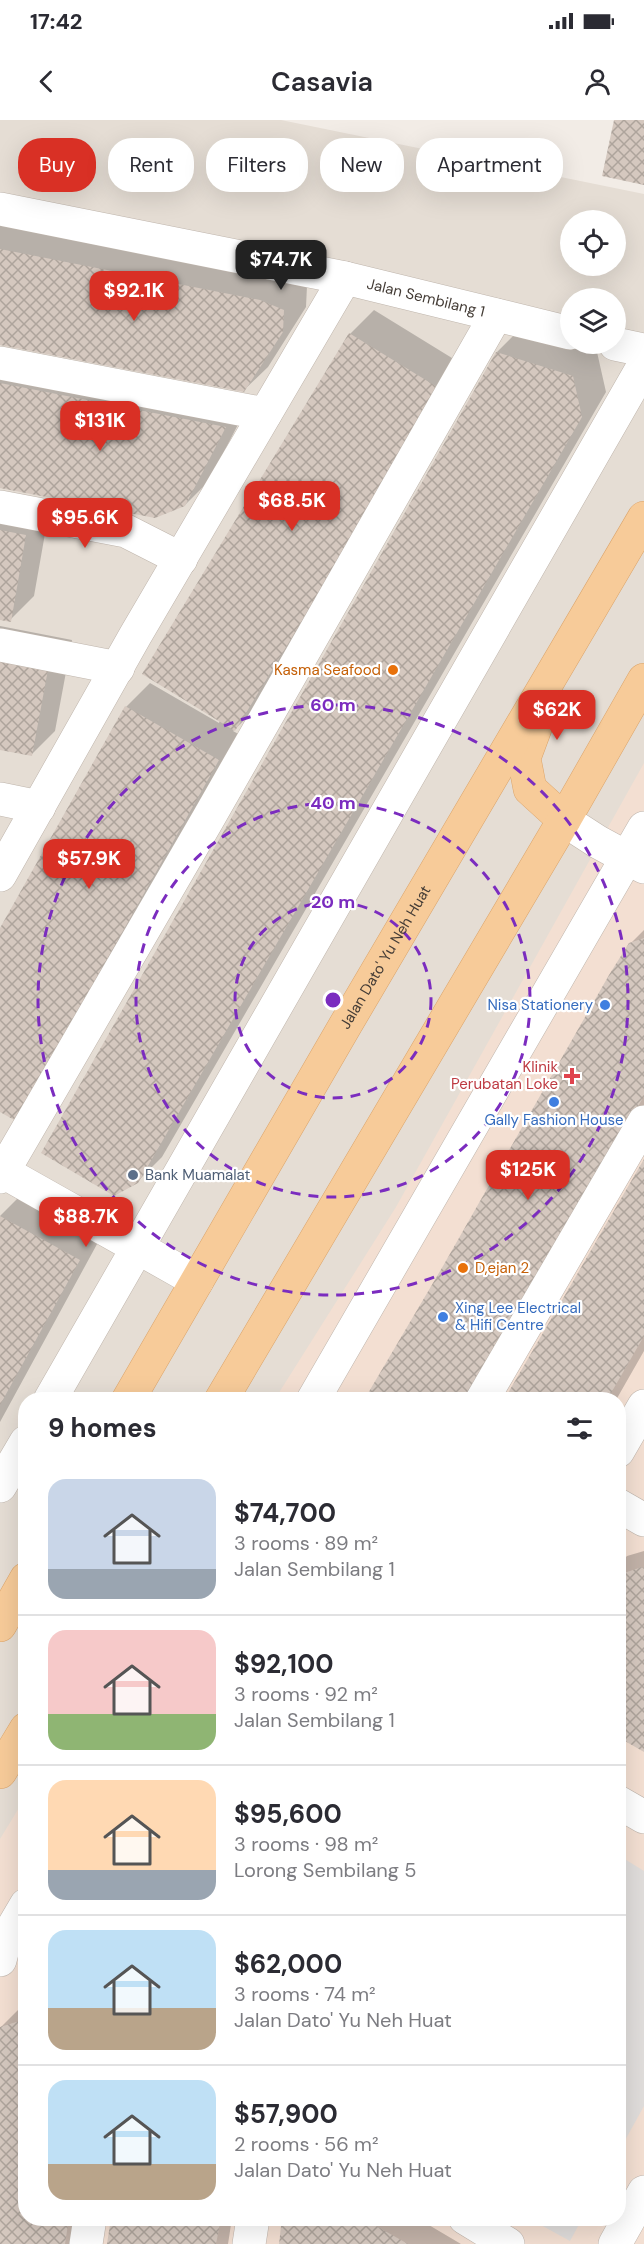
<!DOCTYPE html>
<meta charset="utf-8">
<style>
:root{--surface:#fff;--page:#f2f2f3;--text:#2b2b33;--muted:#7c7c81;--line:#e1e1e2;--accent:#d93025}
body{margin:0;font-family:"DM Sans",sans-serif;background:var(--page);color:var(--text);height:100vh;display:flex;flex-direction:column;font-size:22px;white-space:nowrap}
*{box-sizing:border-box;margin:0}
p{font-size:20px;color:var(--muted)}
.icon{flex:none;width:33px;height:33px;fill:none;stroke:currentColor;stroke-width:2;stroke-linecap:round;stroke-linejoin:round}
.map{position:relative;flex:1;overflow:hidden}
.sheet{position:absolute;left:18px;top:1272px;width:608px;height:834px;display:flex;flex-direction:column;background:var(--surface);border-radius:24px;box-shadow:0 6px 24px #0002}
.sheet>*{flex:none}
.hud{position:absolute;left:18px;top:18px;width:609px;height:54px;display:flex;gap:12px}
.fabs{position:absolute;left:560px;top:90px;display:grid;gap:12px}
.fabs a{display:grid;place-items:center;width:66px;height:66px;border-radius:50%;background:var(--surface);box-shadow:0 6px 24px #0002;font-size:30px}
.price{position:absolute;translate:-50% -51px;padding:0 14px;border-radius:12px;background:var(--accent);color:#fff;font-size:20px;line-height:39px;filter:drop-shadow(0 2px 3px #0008)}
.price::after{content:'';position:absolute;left:50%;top:36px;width:18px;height:14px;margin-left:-9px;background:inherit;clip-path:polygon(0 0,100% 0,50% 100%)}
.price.active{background:#222;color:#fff}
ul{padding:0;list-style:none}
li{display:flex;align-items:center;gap:18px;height:150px;padding:0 30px}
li+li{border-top:2px solid var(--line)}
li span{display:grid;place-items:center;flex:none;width:168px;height:120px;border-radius:18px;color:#555}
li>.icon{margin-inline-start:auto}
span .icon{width:72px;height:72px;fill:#fffc;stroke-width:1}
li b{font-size:26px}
h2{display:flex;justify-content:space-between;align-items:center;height:72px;padding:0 30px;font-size:26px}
.tag{padding:0 21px;border-radius:24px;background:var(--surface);box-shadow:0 6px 24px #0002;font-size:21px;line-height:54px}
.tag.active{background:var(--accent);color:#fff}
.status{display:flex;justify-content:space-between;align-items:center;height:42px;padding:0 30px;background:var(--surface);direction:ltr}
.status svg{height:16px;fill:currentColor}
header{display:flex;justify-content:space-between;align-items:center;height:78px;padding:0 30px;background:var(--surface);font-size:27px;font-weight:600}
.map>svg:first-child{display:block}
.residential{fill:#e5ddd4;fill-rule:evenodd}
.commercial{fill:#f3dfd2}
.parking{fill:#e0dddb}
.shadow{fill:#0003}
.building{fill:url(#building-cross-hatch)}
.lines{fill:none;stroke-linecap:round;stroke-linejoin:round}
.minor-casing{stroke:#bfb5ac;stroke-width:34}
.major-casing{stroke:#dba46a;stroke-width:34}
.minor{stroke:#fff;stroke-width:33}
.major{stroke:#f7cb99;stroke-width:33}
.ring{fill:none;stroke:#7b2cbf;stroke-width:3;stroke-dasharray:10 8}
.food-dot{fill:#e8710a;stroke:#fff;stroke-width:2}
.shop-dot{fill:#3f7fe0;stroke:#fff;stroke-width:2}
.health-dot{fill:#e0444e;stroke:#fff;stroke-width:2}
.service-dot{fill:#5c6f8a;stroke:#fff;stroke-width:2}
.labels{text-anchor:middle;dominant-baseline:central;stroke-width:4.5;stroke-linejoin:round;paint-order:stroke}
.street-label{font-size:15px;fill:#443c36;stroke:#fff}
.food-label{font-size:15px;fill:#c56008;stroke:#fff;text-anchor:end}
.shop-label{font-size:15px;fill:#366cbe;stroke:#fff;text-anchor:end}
.health-label{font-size:15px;fill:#be3a42;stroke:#fff;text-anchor:end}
.service-label{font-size:15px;fill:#4e5e75;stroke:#fff;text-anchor:start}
.centre{fill:#7b2cbf;stroke:#fff;stroke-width:3}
.ring-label{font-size:18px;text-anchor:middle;font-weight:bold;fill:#7b2cbf;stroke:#fff;stroke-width:4.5;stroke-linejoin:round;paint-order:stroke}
</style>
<div class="status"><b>17:42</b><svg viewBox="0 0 49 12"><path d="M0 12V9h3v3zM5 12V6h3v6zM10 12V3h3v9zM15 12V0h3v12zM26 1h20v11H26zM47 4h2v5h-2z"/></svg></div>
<header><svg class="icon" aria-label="back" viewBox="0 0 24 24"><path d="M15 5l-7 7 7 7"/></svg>Casavia<svg class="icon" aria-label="person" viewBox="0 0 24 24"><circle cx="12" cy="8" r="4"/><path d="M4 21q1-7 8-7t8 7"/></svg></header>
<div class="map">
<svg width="644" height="2124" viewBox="0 0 644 2124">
<defs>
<pattern id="building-cross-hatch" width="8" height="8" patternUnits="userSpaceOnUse" patternTransform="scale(1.5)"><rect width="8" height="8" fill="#d5c8bf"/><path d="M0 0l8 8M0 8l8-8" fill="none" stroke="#aea49c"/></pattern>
</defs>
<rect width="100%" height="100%" fill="#f2ece6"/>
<path class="residential" d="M0,0H281L644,74V2124H0ZM570,100H615V146H570ZM570,178H615V224H570ZM26,1280H618V2098H26Z"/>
<path class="commercial" d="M644,643V2124H0V1719L25,1678L26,2098H618V1280L275,1279L396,1087Z"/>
<path class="parking" d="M618,1735L644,1751V1986L618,2033Z
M530,2099L582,2098V2099L570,2121Z"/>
<path class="shadow" d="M0,101L307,166L306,187L268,247L243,271L0,223Z
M374,190L465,246L259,586L233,611L242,616L40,975L0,990V811L126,587L150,563L219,603L350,214Z
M521,208L597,232L606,272L162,1037L138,1061L497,232Z
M0,235L249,283L209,361L185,385L0,366Z
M0,382L49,391L34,476L10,500L0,498Z
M0,506L72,520L55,611L31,635L0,629Z
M644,810V989L444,1147L630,824Z
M644,1042V1231L616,1280H506Z
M24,1072L102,1115L0,1302V1096Z
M644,1431V1630L618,1615V1445L627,1436Z
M26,1887V2098H80L76,2124H0V1908L19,1889Z
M113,2098H232L228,2124H109Z
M284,2098H417L461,2124H280Z"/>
<path class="building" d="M614,0H644V65L602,56Z
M0,129L260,180L284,190L283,212L244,272L0,225Z
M349,213L442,270L235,611L142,554Z
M496,232L573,256L582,297L138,1063L114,1076L41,1033Z
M0,263L226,307L185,386L155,398L0,368Z
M0,410L26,415L11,502L0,500Z
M0,534L49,544L32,636L0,630Z
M125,586L219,640L16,1001L0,992V808Z
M644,818V976L471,1280H364L443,1146L609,855L629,823Z
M644,1039V1216L607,1280H504Z
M0,1096L80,1140L0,1285Z
M642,1447L644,1448V1632L618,1617V1455Z
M26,1899V2098H69L65,2124H0V1907Z
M111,2098H221L216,2124H107Z
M282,2098H362L408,2124H279Z"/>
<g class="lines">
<defs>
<g id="minor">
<path id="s1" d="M0,89L345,158L570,213"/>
<path d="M615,224L644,230"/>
<path d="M0,243L265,294"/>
<path d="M0,387L126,411L181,439"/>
<path d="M0,525L118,548"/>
<path d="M0,679L39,687"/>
<path d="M564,700L598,722L644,747"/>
<path d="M0,755L135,516L345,158"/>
<path d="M0,1050L197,1161"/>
<path d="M0,1057L208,699L496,195"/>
<path d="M50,1280L644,245"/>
<path d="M313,1280L644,708"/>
<path d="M482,1280L644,1002"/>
<path d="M618,1331L644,1286"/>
<path d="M0,1366L26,1322"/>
<path d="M618,1385L644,1400"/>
<path d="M618,1682L644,1697"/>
<path d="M0,1840L5,1821L26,1785"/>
<path d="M465,2098L508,2124"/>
<path d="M86,2124L90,2098"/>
<path d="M249,2124L253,2098"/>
<path d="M615,2124L644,2072"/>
</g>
<g id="major">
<path d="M537,603L524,638L530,669L564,700"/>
<path id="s2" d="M128,1280L346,904L644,398"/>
<path d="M221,1280L564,700L644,560"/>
<path d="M0,1505L26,1459"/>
<path d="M0,1652L26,1609"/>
</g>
</defs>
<use href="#minor" class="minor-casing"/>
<use href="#major" class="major-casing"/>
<use href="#minor" class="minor"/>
<use href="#major" class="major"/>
</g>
<g class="ring">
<circle cx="333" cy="880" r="98"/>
<circle cx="333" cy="880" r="197"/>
<circle cx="333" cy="880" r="295"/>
</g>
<g class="food-dot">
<circle cx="393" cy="550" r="6"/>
<circle cx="463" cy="1148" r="6"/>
</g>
<g class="shop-dot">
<circle cx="605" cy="885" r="6"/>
<circle cx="554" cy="982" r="6"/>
<circle cx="443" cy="1197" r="6"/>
</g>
<path class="health-dot" d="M569 947h6v6h6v6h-6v6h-6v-6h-6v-6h6z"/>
<circle class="service-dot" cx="133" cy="1055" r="6"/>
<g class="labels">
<g class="street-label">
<text stroke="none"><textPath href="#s1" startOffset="435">Jalan Sembilang 1</textPath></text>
<text stroke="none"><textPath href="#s2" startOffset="512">Jalan Dato' Yu Neh Huat</textPath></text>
</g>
<g class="food-label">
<text x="381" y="550">Kasma Seafood</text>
<text x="475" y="1148" text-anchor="start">D,ejan 2</text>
</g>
<g class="shop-label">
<text x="593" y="885">Nisa Stationery</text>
<text x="554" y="1000" text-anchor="middle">Gally Fashion House</text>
<text x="455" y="1188" text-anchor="start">Xing Lee Electrical<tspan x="455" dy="17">&amp; Hifi Centre</tspan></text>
</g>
<g class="health-label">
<text x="558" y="947">Klinik<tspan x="558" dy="17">Perubatan Loke</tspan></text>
</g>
<g class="service-label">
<text x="145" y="1055">Bank Muamalat</text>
</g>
</g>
<circle cx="333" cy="880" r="9" class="centre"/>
<g class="ring-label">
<text x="333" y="591">60 m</text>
<text x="333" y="689">40 m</text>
<text x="333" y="788">20 m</text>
</g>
</svg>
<div class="fabs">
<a><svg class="icon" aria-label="locate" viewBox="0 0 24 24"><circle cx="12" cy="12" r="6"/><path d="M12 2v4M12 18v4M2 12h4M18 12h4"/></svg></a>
<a><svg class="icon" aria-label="layers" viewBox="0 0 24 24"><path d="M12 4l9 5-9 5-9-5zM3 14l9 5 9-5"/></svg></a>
</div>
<b class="price active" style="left:281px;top:171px">$74.7K</b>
<b class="price" style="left:134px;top:202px">$92.1K</b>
<b class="price" style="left:100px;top:332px">$131K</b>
<b class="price" style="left:292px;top:412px">$68.5K</b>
<b class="price" style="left:85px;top:429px">$95.6K</b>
<b class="price" style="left:557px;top:621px">$62K</b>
<b class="price" style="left:89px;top:770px">$57.9K</b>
<b class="price" style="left:528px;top:1081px">$125K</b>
<b class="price" style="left:86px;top:1128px">$88.7K</b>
<div class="hud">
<a class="tag active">Buy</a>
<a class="tag">Rent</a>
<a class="tag">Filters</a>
<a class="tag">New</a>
<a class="tag">Apartment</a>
</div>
<section class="sheet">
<h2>9 homes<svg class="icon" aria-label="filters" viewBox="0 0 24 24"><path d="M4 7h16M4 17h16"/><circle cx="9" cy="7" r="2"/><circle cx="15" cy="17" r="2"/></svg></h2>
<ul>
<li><span style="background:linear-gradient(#c9d6e8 75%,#9aa5b1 0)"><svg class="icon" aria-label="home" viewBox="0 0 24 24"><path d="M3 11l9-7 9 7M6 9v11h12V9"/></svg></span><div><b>$74,700</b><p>3 rooms · 89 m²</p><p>Jalan Sembilang 1</p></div></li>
<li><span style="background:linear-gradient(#f6c9c9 70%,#8fb573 0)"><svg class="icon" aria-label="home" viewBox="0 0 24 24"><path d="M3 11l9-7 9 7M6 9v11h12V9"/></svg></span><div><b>$92,100</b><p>3 rooms · 92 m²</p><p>Jalan Sembilang 1</p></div></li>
<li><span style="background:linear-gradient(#ffd9b3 75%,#9aa5b1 0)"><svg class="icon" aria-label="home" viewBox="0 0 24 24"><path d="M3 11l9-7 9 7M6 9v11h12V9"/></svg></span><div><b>$95,600</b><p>3 rooms · 98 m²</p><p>Lorong Sembilang 5</p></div></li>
<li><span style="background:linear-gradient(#bfe0f5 65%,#b9a48a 0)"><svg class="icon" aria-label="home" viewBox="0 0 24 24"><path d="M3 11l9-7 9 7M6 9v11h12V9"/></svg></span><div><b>$62,000</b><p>3 rooms · 74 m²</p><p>Jalan Dato' Yu Neh Huat</p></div></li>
<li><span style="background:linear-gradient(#bfe0f5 70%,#b9a48a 0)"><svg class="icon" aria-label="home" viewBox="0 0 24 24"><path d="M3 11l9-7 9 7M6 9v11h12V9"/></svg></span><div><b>$57,900</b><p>2 rooms · 56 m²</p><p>Jalan Dato' Yu Neh Huat</p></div></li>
</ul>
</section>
</div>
